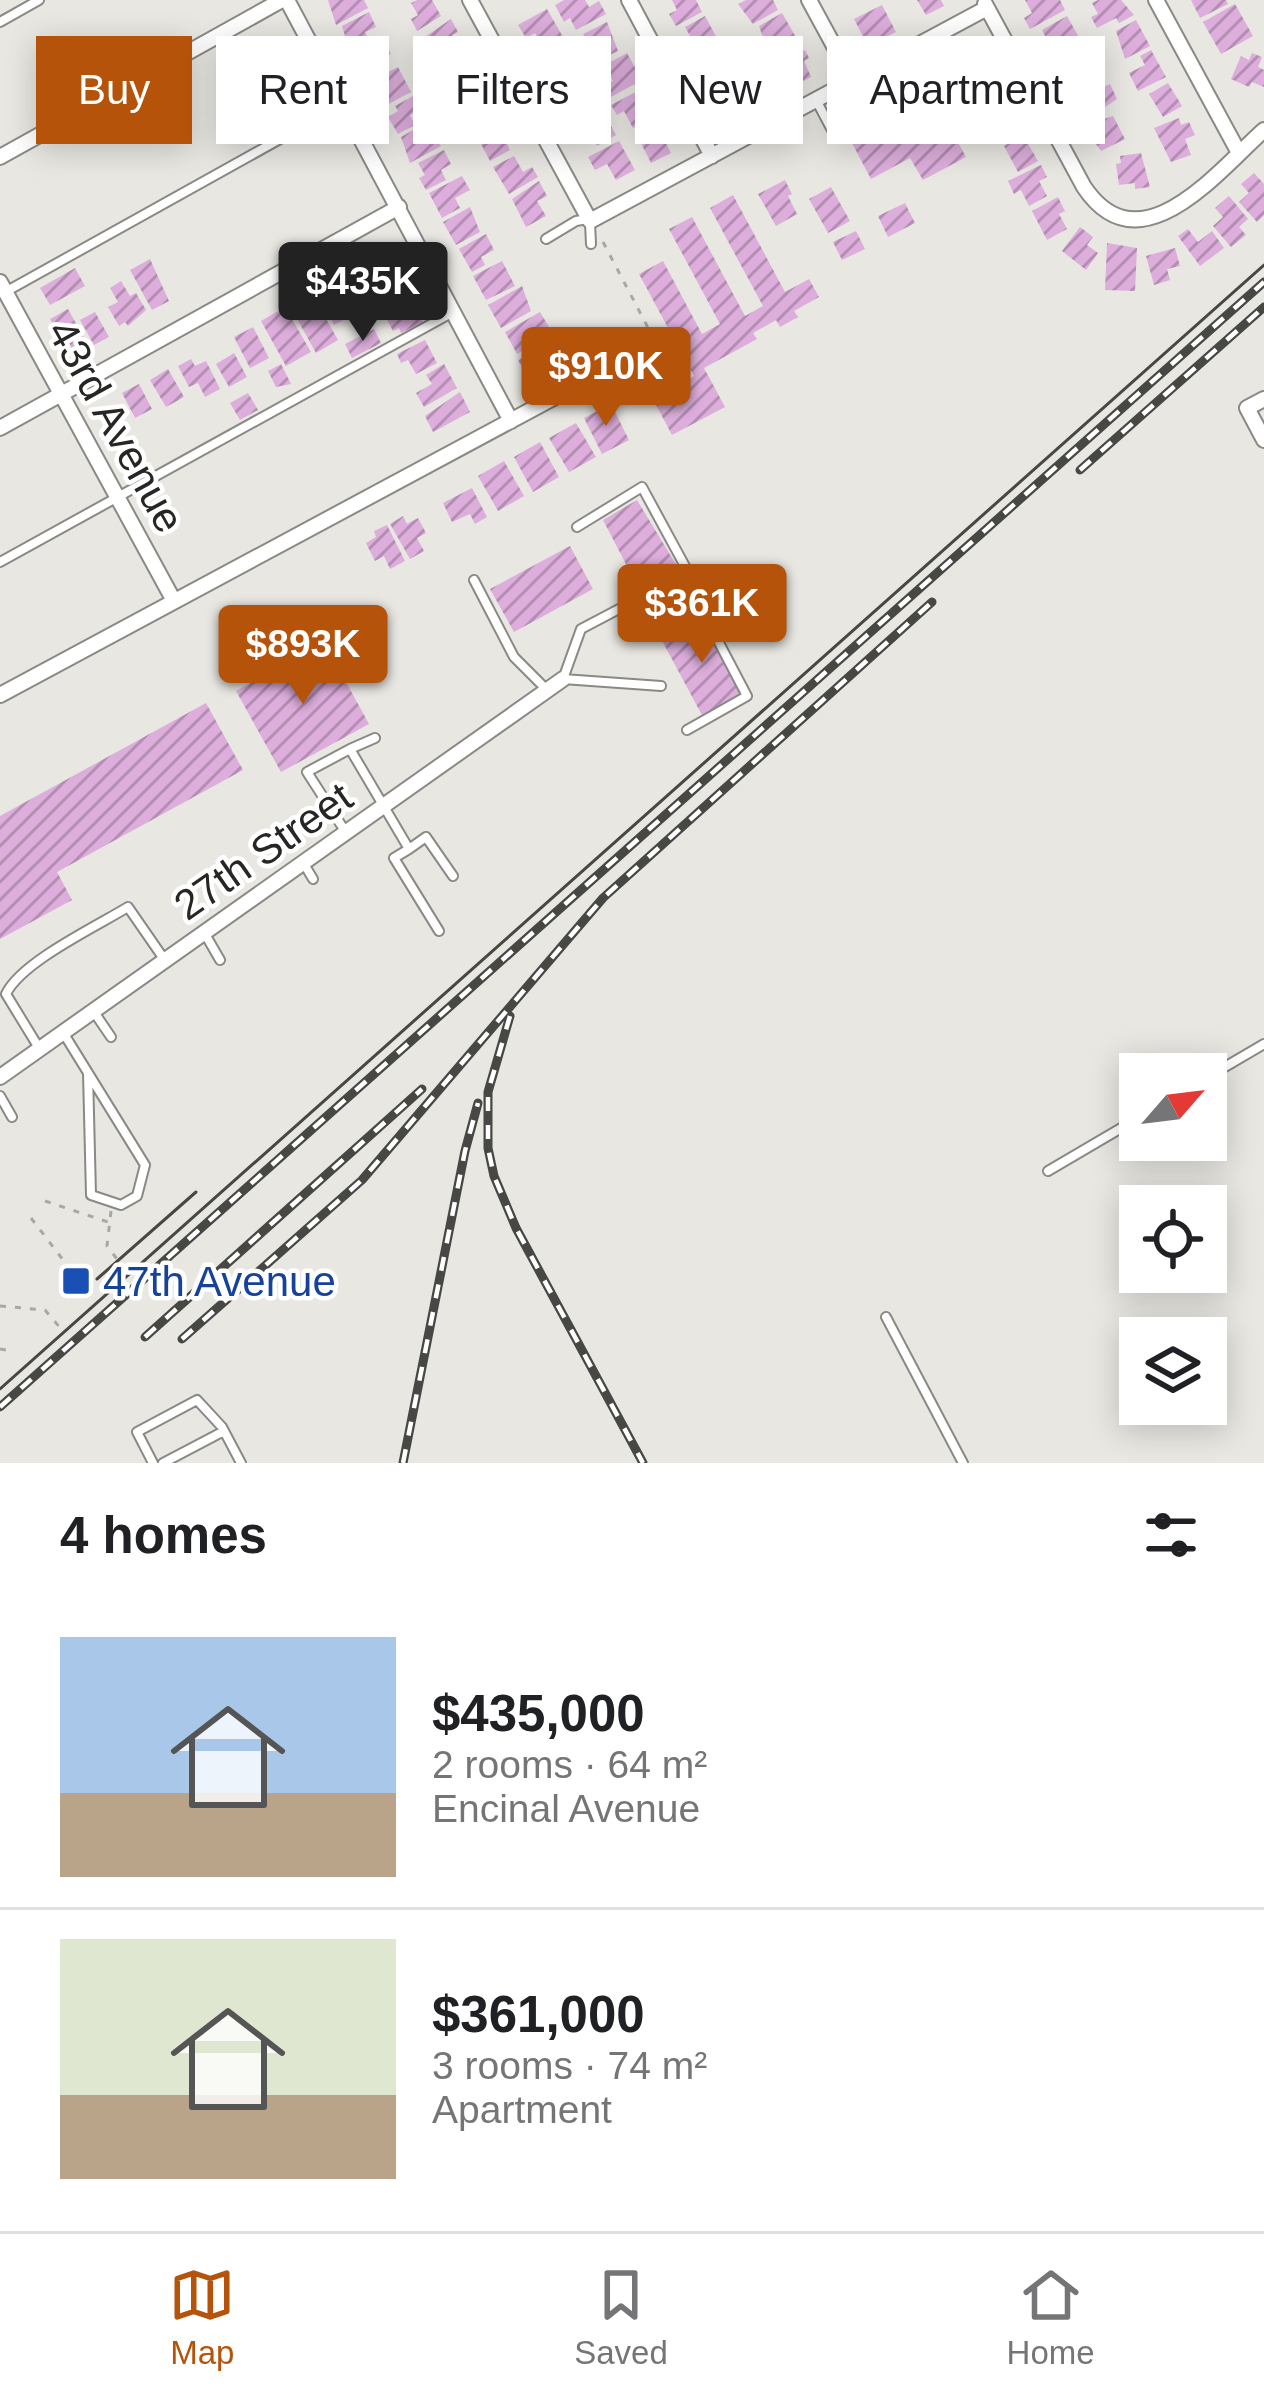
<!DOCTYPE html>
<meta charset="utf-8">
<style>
:root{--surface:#fff;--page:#f6f6f6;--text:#202124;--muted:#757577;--line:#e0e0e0;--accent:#b45309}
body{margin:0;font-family:Arial,sans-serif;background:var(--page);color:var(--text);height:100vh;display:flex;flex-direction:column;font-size:45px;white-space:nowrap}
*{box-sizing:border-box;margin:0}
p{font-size:39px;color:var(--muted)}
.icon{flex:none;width:66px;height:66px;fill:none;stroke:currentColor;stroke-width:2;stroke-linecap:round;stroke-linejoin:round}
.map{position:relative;height:1463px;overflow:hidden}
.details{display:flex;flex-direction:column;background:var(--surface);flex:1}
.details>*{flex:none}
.hud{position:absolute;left:36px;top:36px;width:1194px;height:108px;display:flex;gap:24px}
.needle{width:78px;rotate:62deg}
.controls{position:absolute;left:1119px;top:1053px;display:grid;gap:24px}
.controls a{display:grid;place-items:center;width:108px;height:108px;border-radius:0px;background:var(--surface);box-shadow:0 6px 30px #0003;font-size:60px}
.price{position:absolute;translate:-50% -102px;padding:0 27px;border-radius:12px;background:var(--accent);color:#fff;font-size:39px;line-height:78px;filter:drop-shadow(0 3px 6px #0008)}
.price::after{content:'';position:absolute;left:50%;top:72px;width:36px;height:27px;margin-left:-18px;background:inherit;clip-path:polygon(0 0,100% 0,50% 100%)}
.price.active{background:#222;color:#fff}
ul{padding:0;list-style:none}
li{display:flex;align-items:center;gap:36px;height:300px;padding:0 60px}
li+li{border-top:3px solid var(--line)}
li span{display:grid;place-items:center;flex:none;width:336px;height:240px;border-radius:0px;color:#555}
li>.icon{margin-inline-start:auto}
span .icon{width:144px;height:144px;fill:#fffc;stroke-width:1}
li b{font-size:51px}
h2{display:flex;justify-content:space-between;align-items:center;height:144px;padding:0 60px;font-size:51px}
.pill{padding:0 42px;border-radius:0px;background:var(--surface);box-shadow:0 6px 30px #0003;font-size:42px;line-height:108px}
.pill.active{background:var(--accent);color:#fff}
.menu{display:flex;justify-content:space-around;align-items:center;height:168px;border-top:3px solid var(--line);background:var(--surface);font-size:33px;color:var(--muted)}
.menu a{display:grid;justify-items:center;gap:6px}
.menu .active{color:var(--accent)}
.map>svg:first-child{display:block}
.building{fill:url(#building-hatch)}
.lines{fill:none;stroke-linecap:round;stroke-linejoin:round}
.lane-casing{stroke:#8a8984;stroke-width:12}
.street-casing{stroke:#8a8984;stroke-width:18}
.path{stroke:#a9a9a4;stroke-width:3;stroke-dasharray:6 9;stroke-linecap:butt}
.lane{stroke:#fff;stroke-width:8}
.street{stroke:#fff;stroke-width:14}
.tram{stroke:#474744;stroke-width:3}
.rail-casing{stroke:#474744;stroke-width:9}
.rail{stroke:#fff;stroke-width:4.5;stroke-dasharray:14;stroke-linecap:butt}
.transit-dot{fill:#1a4fb4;stroke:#fff;stroke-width:4.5}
.labels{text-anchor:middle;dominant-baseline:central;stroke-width:9;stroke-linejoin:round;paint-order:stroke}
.street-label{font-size:42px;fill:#262624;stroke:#fff}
.transit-label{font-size:42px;fill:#164399;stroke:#fff;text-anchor:start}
</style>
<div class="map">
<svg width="1264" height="1463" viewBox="0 0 1264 1463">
<defs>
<pattern id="building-hatch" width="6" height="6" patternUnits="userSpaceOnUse" patternTransform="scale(3)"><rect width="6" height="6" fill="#ddaedc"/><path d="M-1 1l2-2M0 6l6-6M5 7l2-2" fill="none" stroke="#b38db2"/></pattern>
</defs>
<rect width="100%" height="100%" fill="#e8e7e2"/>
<path class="building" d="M328,0H364L368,8L336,25Z
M417,0H432L441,16L417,31L411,19L418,15L411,3Z
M564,0H585L589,7L599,1L606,14L576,30L570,18L564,22L555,5Z
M672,0H696L702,12L676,26L669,14L677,10Z
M746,0H773L778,10L753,24L738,4Z
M917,0H941L944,6L926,15Z
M1025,0H1060L1065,10L1030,29L1024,18L1032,13Z
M1098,0H1121L1134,15L1119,23L1116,18L1097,28L1091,17L1098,14L1092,3Z
M1191,0H1226L1228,4L1200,18Z
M1235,4L1253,36L1221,54L1203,22Z
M882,5L896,32L868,46L854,19Z
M547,9L563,37L543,48L535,33L526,38L518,25Z
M369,12L376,27L365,32L370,42L350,52L342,26Z
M782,13L797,39L769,55L759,26Z
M705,16L719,42L693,57L686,45L693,41L685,27Z
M1067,16L1081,41L1048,59L1042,48L1049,44L1042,30Z
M451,19L458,32L452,35L460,50L443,59L435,46L428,50L422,39Z
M1136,20L1150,46L1125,59L1116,31Z
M607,22L618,51L597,61L583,34Z
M384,39L391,54L380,60L385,70L365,80L359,67L364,64L358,53Z
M972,41L987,68L961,82L954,69L945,74L937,60Z
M565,42L581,70L562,81L553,65L543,70L536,58Z
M723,44L728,52L736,48L746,67L709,87L699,57Z
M1084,47L1092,73L1064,92L1057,80L1066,75L1059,61Z
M805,50L809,58L804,61L811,77L788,89L771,67Z
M1151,50L1166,77L1138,91L1129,73L1145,65L1140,56Z
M468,52L475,65L469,68L478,82L460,92L448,69Z
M627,53L642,80L611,97L605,85L613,81L605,65Z
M1252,53L1262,57L1258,67L1264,70V87L1252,82L1249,87L1231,79L1241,56L1249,60Z
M398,67L411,92L381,108L374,95L380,91L374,79Z
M583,74L598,103L578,114L569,97L559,102L553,91Z
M992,74L1002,102L977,115L973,108L968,110L961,97L979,88L976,82Z
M1099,78L1103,87L1110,84L1117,99L1081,123L1074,110L1080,107L1072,92Z
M743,79L757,106L728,121L714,94Z
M1168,83L1182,106L1163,117L1149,94Z
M645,87L653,101L644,106L651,118L633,128L624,111L617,115L611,105Z
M478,90L485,105L496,100L502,113L472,128L464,113L458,115L452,103Z
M413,96L421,109L410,115L415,125L398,134L388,117L398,111L395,106Z
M1006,106L1022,131L999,143L994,131L985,135L978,120Z
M601,108L616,135L597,146L588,130L578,135L571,124Z
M914,110L933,143L953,133L966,157L923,180L910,158L871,179L852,143L875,131L880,138L891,132L896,141L901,139L891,122Z
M1113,116L1125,139L1101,151L1083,126Z
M1179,118L1181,125L1189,122L1195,135L1185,139L1191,155L1171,162L1154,128Z
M495,120L510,150L490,161L474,131Z
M664,121L671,133L663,137L671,153L651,163L637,135Z
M427,122L441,146L410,163L401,137Z
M1023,135L1038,161L1018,172L1004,146Z
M619,141L635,170L616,180L607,164L595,170L588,157Z
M444,150L451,164L441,170L446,180L426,190L419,178L425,175L418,163Z
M1141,153L1150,187L1135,189V183L1119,185L1116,164L1121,163L1120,156Z
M514,156L523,172L532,167L538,177L509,194L493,167Z
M1041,165L1047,177L1039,181L1047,196L1029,206L1021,190L1014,194L1008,181Z
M1254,173L1264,184V215L1257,222L1239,202L1249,193L1241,184Z
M462,176L470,190L455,198L460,208L442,218L429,193Z
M785,180L792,194L788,196L797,214L776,226L758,194Z
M539,181L547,196L537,201L546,216L526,227L512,199Z
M831,187L850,221L828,233L809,199Z
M733,195L785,292L809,279L819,297L794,311L798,317L780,327L776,320L753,333L757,339L704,368L725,407L672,435L653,399L694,376L639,274L663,261L702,334L720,324L669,229L692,217L745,316L763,306L710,208Z
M1229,196L1248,219L1239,227L1246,235L1231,247L1213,226L1223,217L1215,208Z
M1058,197L1065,211L1059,214L1067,229L1047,240L1032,211Z
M905,203L915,223L888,237L878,216Z
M470,207L480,232L456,245L443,222Z
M1080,227L1093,237L1087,245L1098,253L1086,270L1062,251Z
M1188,229L1198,242L1212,231L1224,248L1200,266L1178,236Z
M856,231L865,249L842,260L833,242Z
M486,234L494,250L481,257L485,265L472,272L459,249Z
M1107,243L1137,248L1135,291L1105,290Z
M1175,248L1180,266L1167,269L1170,280L1154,285L1146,256Z
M385,254L390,263L396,260L409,284L392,293L385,280L380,282L369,263Z
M150,259L169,301L152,310L130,270Z
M502,261L515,286L486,300L473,276Z
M75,268L85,286L50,305L40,288Z
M369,268L384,296L369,305L358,286L351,290L343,277Z
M121,281L130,296L136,293L146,310L128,326L125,322L119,326L108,307L118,302L110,288Z
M341,281L358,312L334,325L316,291Z
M522,286L531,311L501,328L488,305Z
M312,294L338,340L316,353L290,306Z
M410,298L423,322L401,333L399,328L393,331L383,312Z
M285,307L311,352L286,366L261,321Z
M68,309L88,345L74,352L69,343L65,346L50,319Z
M95,312L109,337L94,345L80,320Z
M540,312L549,327L537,334L541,341L517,354L505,332Z
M253,327L269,358L250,368L234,337Z
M374,329L381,343L352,358L345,344Z
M425,340L437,363L416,374L408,360L401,363L397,354Z
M547,344L556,360L541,368L546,376L531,384L518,360Z
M234,353L247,377L229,387L216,364Z
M191,359L195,366L206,361L220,389L205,397L198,383L189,387L178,366Z
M281,364L291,384L276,387L268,371Z
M444,364L457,388L424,407L416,393L432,384L426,375Z
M168,369L184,397L166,407L150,380Z
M139,384L152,409L135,418L122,393Z
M460,392L470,412L433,432L425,416Z
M248,393L258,410L240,420L230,403Z
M611,404L629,440L602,454L584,418Z
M576,423L596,457L569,472L549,438Z
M540,442L559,477L533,492L514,457Z
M504,461L524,496L498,511L478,476Z
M472,488L487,517L475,524L470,514L452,522L443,503Z
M637,500L677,566L638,587L603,520Z
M403,516L407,524L418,518L426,533L417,538L424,551L410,559L390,524Z
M387,525L405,561L390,569L384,556L375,561L366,543L376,537L374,531Z
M570,546L593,589L514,632L490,589Z
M700,616L743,695L703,717L660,637Z
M324,642L369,724L281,772L236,691Z
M206,703L243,770L57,872L72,900L0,939V816Z"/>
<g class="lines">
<defs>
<path id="lane" d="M0,22L39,0
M912,49L953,125L933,136
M816,100L833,132L929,80
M590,223L591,244
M546,239L576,221L588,219
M7,291L343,104
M624,386L658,367
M577,527L642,487L693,581L641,608L619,609L581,629L563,679L661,686
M0,562L453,312
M474,580L514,657L547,690
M631,630L694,595L747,696L687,730
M375,738L350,749L409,849L426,837L453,876
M345,831L307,772L350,749
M409,849L394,858L439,931
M304,864L313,879
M205,934L220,960
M94,1012L111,1037
M64,1034L145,1165L137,1196L121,1205L91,1195L88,1073
M39,1048L6,994C21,962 97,926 128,907L164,959
M1206,1078L1264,1044
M0,1096L12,1117
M1048,1171L1140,1117
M886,1317L963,1463
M153,1463L137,1432L197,1400L222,1427L241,1463
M163,1463L224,1431"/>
<path id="street" d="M287,0L511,421
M470,0L590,221L987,8
M629,0L712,156
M809,0L853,81
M1156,0L1239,153
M985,4L1084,187C1140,270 1217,172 1264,130
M0,157L282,0
M0,282L174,601
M1264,399L1247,408L1264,440
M0,428L399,207
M0,695L596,375
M0,1077L563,679"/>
</defs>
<use href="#lane" class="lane-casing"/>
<use href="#street" class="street-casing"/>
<path class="path" d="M603,242L665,360
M666,359L681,351
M652,387L663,376
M45,1201L108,1222
M111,1211L107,1246L127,1272
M31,1218L83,1286
M0,1306L45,1310L62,1330
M0,1349L11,1351"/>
<use href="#lane" class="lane"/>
<use href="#street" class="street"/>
<path class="tram" d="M97,1279L196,1192
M0,1389L1264,265"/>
<defs>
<path id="rail" d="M1080,470L1264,307
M510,1016L488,1092V1148L494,1176L516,1228L643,1463
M145,1337L422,1089
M182,1339L362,1180L603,898L932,602
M0,1407L1264,282
M403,1463L465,1151L478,1103"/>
</defs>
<use href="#rail" class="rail-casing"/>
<use href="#rail" class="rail"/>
</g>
<rect class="transit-dot" x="61" y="1266" width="30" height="30" rx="6"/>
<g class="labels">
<g class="street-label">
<text transform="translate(116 426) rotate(61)">43rd Avenue</text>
<text transform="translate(263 851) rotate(-35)">27th Street</text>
</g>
<g class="transit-label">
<text x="103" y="1281">47th Avenue</text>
</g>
</g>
</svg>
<div class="controls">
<a><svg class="needle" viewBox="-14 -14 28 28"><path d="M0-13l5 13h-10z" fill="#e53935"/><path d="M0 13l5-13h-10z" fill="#757577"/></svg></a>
<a><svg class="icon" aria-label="locate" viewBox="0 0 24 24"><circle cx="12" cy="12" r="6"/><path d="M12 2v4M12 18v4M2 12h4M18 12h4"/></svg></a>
<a><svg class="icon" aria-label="layers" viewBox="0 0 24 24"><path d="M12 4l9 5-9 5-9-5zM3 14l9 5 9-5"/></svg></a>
</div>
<b class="price active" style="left:363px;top:344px">$435K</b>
<b class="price" style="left:606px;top:429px">$910K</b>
<b class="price" style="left:702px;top:666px">$361K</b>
<b class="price" style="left:303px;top:707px">$893K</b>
<div class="hud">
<a class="pill active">Buy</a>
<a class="pill">Rent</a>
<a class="pill">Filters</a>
<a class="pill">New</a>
<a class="pill">Apartment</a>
</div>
</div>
<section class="details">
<h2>4 homes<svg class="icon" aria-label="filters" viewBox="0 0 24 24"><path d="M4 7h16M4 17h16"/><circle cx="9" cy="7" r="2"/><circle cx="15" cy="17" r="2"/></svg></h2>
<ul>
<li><span style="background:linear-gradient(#a9c7e8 65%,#b9a48a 0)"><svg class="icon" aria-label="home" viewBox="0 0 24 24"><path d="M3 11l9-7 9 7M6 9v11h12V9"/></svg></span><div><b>$435,000</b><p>2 rooms · 64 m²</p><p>Encinal Avenue</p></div></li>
<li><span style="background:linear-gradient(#dfe7d0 65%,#b9a48a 0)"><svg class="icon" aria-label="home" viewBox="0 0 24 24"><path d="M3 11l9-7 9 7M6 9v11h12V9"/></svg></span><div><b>$361,000</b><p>3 rooms · 74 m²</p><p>Apartment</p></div></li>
</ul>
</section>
<nav class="menu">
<a class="active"><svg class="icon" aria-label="map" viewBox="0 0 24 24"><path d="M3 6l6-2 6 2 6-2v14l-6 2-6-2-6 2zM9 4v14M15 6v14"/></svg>Map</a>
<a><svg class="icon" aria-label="saved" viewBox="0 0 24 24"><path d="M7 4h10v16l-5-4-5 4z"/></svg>Saved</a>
<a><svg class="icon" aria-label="home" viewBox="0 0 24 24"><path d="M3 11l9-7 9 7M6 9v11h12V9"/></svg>Home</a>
</nav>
